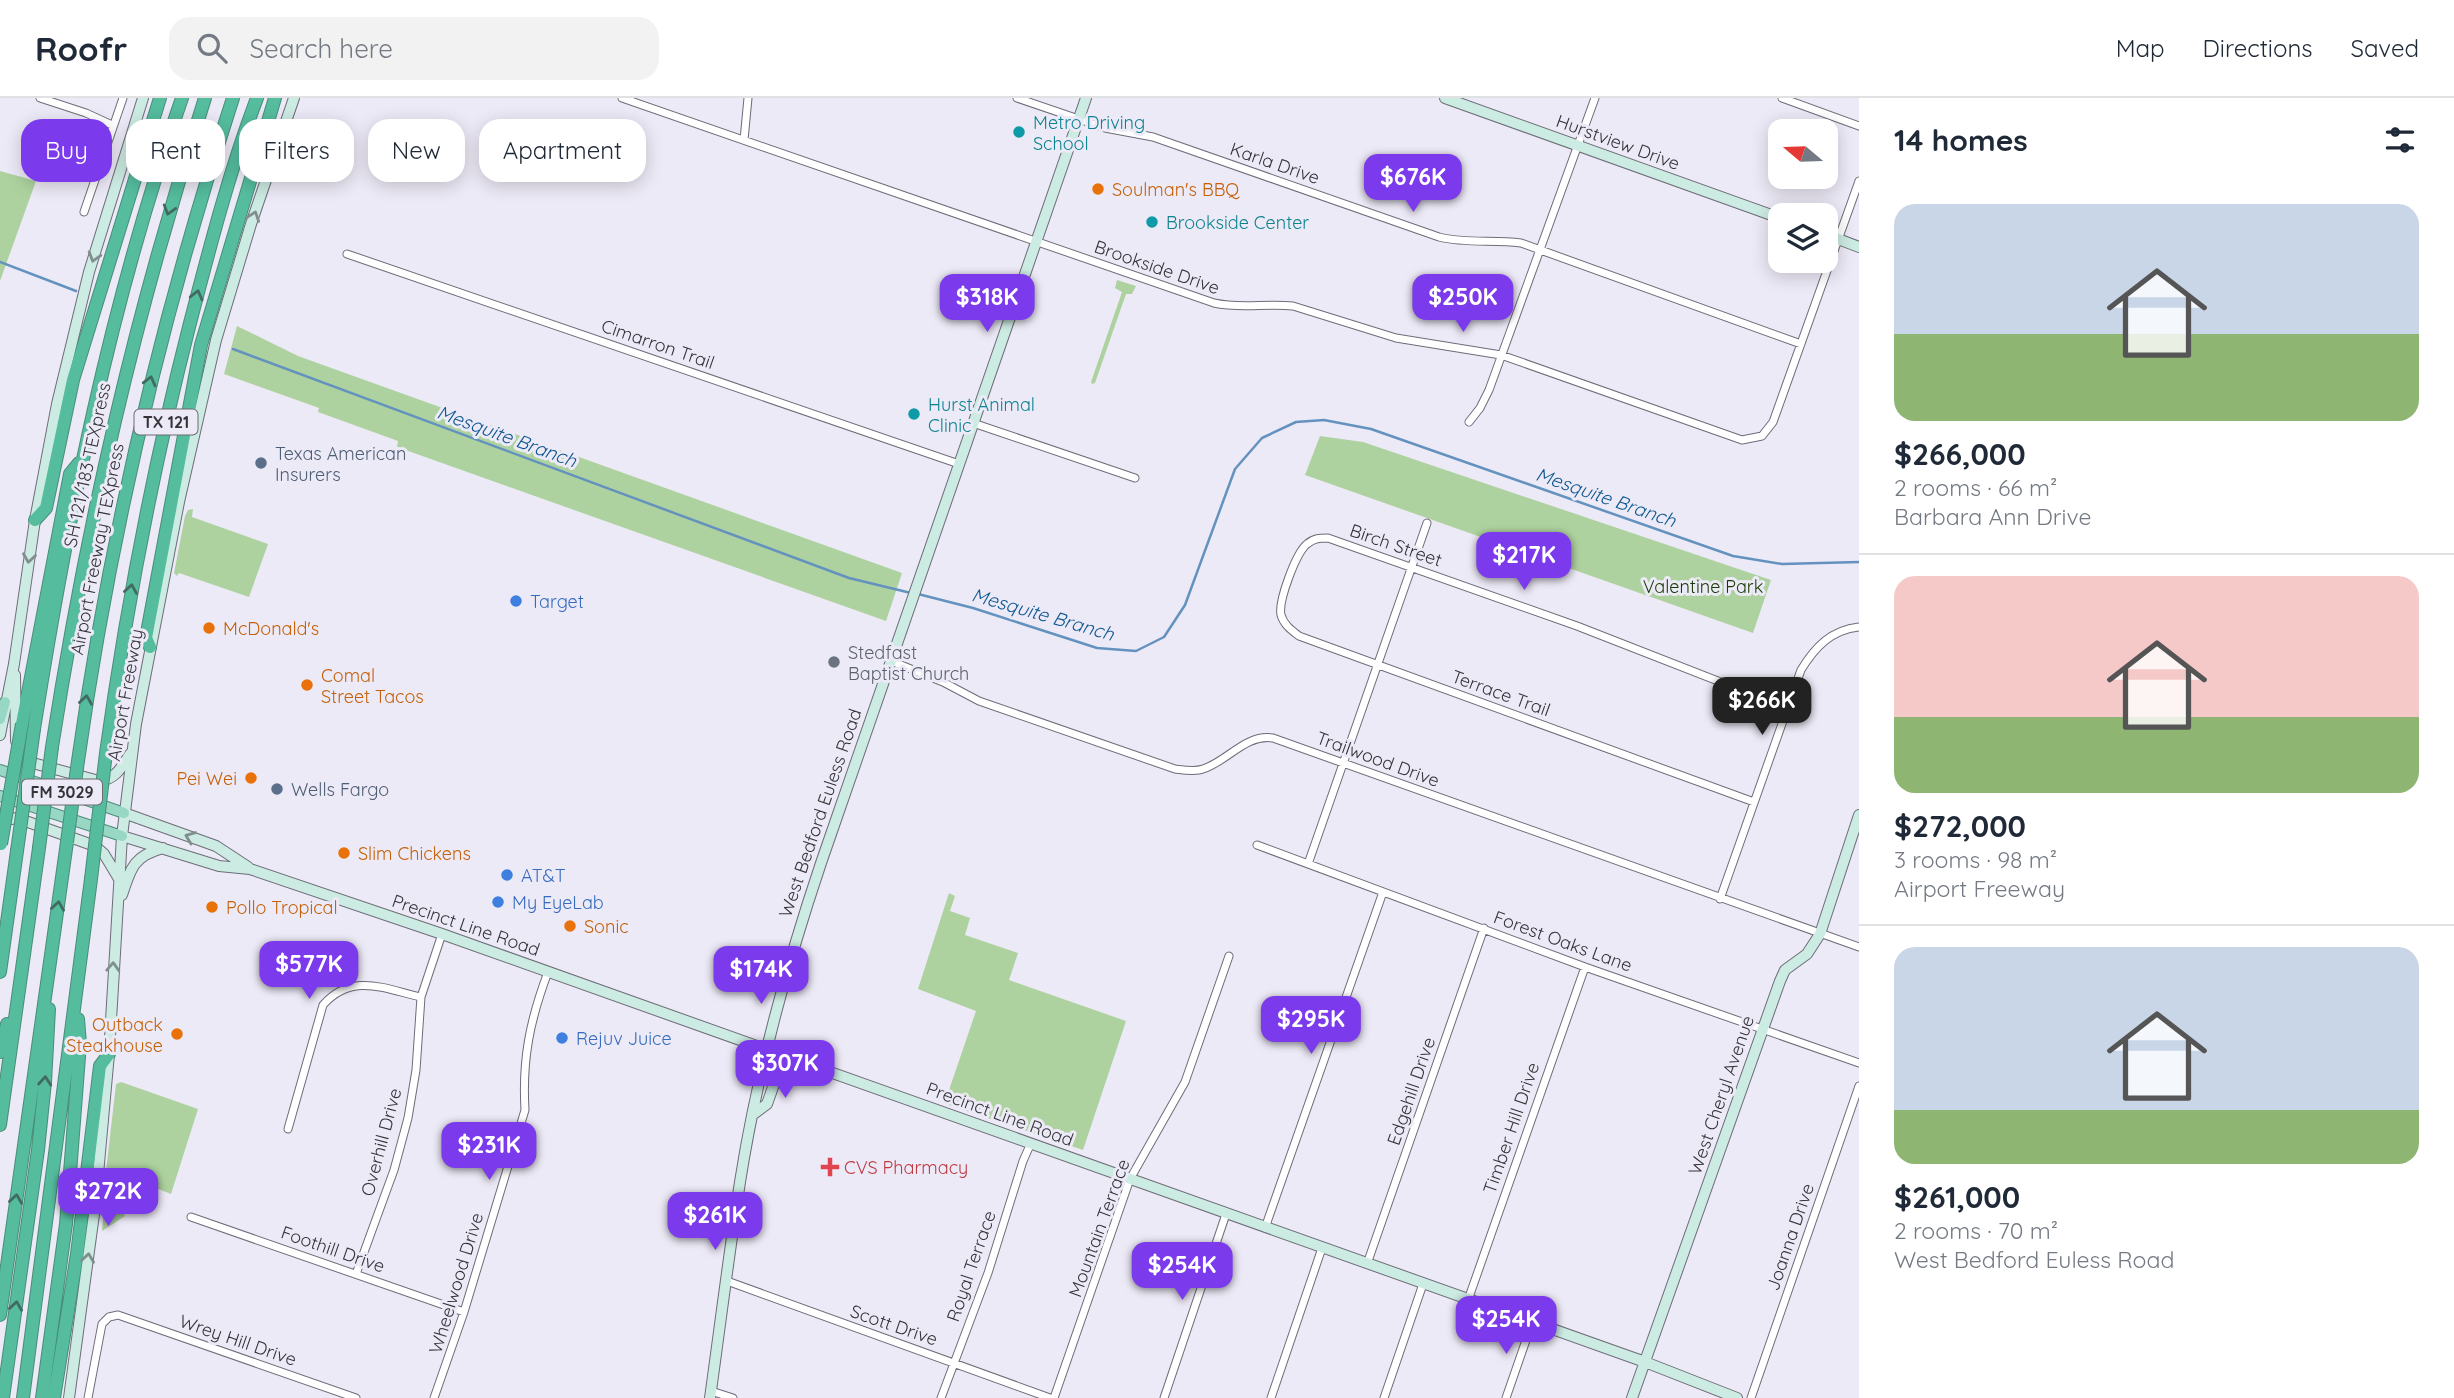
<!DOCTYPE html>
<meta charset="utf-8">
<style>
:root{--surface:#fff;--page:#f2f2f3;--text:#1f2937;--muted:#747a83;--line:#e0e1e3;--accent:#7c3aed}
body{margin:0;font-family:Quicksand,sans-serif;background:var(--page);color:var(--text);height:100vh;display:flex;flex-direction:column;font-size:26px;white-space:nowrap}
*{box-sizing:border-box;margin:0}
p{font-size:23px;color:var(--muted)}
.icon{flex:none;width:38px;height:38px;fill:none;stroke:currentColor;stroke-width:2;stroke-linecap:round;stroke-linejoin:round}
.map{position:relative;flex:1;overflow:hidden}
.drawer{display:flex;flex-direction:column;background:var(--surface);width:595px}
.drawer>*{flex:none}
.top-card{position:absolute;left:21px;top:21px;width:665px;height:63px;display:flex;gap:14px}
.needle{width:46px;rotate:289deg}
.controls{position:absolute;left:1768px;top:21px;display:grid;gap:14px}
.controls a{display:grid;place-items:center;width:70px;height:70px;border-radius:14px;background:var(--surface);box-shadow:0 4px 18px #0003;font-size:35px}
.price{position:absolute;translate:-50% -60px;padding:0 16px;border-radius:14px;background:var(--accent);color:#fff;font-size:23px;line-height:46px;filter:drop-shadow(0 2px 4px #0008)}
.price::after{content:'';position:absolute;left:50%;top:42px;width:21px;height:16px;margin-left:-10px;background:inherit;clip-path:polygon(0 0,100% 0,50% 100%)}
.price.active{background:#222;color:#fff}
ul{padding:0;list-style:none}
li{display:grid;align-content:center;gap:14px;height:371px;padding:0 35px}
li+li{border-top:2px solid var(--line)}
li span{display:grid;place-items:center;height:217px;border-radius:21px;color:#555}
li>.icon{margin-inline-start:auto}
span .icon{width:126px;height:126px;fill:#fffc;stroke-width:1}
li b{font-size:30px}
h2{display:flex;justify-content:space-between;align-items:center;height:84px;padding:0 35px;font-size:30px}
.tag{padding:0 24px;border-radius:21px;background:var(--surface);box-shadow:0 4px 18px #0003;font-size:24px;line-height:63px}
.tag.active{background:var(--accent);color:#fff}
header{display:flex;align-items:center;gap:42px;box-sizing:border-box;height:98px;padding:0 35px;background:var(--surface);border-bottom:2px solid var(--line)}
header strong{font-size:33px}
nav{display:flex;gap:38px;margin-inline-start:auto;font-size:24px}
.search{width:490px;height:63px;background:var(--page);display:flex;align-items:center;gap:18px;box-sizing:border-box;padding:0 24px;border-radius:21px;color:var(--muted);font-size:26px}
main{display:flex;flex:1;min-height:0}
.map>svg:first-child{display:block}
.green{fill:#aed29f}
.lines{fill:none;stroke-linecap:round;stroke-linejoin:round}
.stream{stroke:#6492bf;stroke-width:2.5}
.street-casing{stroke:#6e6c78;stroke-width:9}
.secondary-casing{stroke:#6e6c78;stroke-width:12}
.primary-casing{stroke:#498d7a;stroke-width:12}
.highway-casing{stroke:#498d7a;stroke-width:14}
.street{stroke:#fff;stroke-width:7}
.secondary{stroke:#ccebe2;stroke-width:10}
.primary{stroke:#99d7c5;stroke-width:10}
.highway{stroke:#55bd9e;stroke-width:12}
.highway-bridge-casing{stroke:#498d7a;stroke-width:14;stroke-linecap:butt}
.highway-bridge{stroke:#55bd9e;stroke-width:12}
.oneway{stroke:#416a61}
.oneway2{stroke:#808f8d}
.culture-dot{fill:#0f9aa8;stroke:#edeaf7;stroke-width:2.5}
.food-dot{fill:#e8710a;stroke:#edeaf7;stroke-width:2.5}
.service-dot{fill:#5c6f8a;stroke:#edeaf7;stroke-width:2.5}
.shop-dot{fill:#3f7fe0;stroke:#edeaf7;stroke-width:2.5}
.worship-dot{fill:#6b7280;stroke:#edeaf7;stroke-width:2.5}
.health-dot{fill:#e0444e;stroke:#edeaf7;stroke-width:2.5}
.labels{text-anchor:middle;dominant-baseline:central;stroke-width:6;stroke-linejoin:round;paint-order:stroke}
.shield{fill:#edeaf7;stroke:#6c6a71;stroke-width:2}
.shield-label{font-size:16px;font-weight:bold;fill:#343338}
.culture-label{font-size:18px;fill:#0d838f;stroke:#edeaf7;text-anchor:start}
.street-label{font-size:18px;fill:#343338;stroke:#edeaf7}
.food-label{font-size:18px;fill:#c56008;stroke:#edeaf7;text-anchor:start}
.service-label{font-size:18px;fill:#4e5e75;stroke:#edeaf7;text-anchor:start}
.park-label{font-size:18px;fill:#173a01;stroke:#edeaf7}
.shop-label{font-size:18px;fill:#366cbe;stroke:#edeaf7;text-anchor:start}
.worship-label{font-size:18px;fill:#5b616d;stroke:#edeaf7;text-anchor:start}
.health-label{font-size:18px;fill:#be3a42;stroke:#edeaf7;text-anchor:start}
.water-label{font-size:19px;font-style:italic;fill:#105891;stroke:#edeaf7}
</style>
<header>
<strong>Roofr</strong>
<div class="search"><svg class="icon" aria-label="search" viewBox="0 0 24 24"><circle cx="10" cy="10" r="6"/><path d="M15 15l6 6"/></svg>Search here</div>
<nav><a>Map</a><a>Directions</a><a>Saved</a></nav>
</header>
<main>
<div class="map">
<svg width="1859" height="1300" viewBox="0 0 1859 1300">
<rect width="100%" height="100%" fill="#edeaf7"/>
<path class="green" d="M0,73L36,83L0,183Z
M1117,182L1136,188L1132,196H1126L1095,285L1092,286L1091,284L1122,194L1115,190Z
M237,228L298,258L902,475L886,523L397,349L398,343L318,314L319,310L224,276Z
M1320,338L1363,344L1771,482L1753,535L1305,377Z
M193,411L192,419L268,446L249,499L179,475L177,478L174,475L185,418L188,412Z
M949,795L955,798L950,813L970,820L965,837L1018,855L1009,882L1126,923L1083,1052L949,1007L942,1001L945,994L948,995L976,913L918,891Z
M121,984L198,1011L171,1096L120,1076L115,1100L125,1118L102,1133L105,1100L103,1099L116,986Z"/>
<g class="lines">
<path class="stream" d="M0,164L76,193
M233,251L849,480L911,495
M918,496L973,510L1097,550L1136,553L1164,539L1185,507L1235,371L1262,340L1296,324L1324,322L1371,331L1733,458L1782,466L1859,464"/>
<defs>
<path id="street" d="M40,0L86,15L112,27
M622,0L1214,205C1240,211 1266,205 1293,208L1396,240L1501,257L1742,342L1762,338L1773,324L1859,83
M1017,0L1105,30L1153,39L1439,139C1467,146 1494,141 1521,145L1801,246
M1782,0L1859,28
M744,42L748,0
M84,114L123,0
M347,156L959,366
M1469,324L1480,310L1489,292L1595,0
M973,325L1135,380
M891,563L943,584L979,603L1175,671C1184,672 1195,674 1203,671C1228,663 1245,636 1273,640L1859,849
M1754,704L1299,538C1291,532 1284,527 1281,517C1278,503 1296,455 1307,446C1314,440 1320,440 1328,440L1577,528L1787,610
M1257,747L1585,869L1859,965
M1308,766L1427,425
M1720,801L1801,572C1815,549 1831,532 1859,529
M288,1031L323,907C352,874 385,891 421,899
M191,1119L464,1214
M1265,1130L1383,794
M1367,1166L1484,830
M356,1176L394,1072L408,1020L416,972L421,899L442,836
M727,1183L1050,1300
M1468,1202L1585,869
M711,1293L733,1300
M88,1300L102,1226L109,1219L118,1217L356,1300
M434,1300L464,1214L525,1012C522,961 530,922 548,874
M941,1300L988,1175L1023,1063L1031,1045
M1054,1300L1130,1081L1185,984L1229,858
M1164,1300L1226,1116
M1271,1300L1322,1150
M1384,1300L1423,1186
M1506,1300L1532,1225
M1751,1300L1859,988"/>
<path id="secondary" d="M1445,0L1780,120
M1825,136L1859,149
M15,577L16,643L29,664L99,683C116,681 121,670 130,656
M0,637L14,566L35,422L57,306L89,174L143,0
M124,715L216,748L248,769
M0,727L5,722L17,720L95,748L104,756L119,781
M122,738L219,768L250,771L442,836L1645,1264L1737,1300
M122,797C131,769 134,758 163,750
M755,1015L767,1006L779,972L795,961
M69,1300L95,1109L109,956L122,738L136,626L179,404L216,242L251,126L294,0
M710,1300C720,1228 729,1156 740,1084C757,976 786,869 821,765L1086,0
M1632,1300L1780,883L1785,872L1807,856L1820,836L1859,717"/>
<path id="primary" d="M0,621L5,604
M0,672L124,715
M0,698L122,738"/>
<path id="highway" d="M35,422L46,410L73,282L160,0
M150,549L146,540L201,247L275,0
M22,626L70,376L79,365
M34,631C68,417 110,205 182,0
M52,649C87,425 135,216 205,0
M106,655C126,511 153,370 189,229C209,152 229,74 257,0
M77,670C109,441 161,219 233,0
M0,874L17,753
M0,954L7,926
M0,1027L39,750
M0,1217L67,744
M3,1300L38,1052L45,984L49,911
M23,1300L91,781
M42,1300L66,1126L80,946L78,921
M54,1300L77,1156L100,968L109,956"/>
</defs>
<use href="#street" class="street-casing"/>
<use href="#secondary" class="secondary-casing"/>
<use href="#primary" class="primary-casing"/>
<use href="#highway" class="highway-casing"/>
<use href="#street" class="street"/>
<use href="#secondary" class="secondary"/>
<use href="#primary" class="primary"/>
<use href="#highway" class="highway"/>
<defs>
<path id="highway-bridge" d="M67,744L77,670
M1,746L22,626
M39,750L52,649
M17,753L34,631
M91,781L106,655"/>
</defs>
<use href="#highway-bridge" class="highway-bridge-casing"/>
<use href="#highway-bridge" class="highway-bridge"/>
</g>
<defs><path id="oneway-chevron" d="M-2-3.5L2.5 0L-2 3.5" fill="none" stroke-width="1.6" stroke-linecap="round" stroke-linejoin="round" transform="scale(1.75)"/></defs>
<g class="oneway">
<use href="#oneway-chevron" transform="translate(169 112) rotate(107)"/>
<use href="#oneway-chevron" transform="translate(197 197) rotate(-76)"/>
<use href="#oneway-chevron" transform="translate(150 283) rotate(-76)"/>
<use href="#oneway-chevron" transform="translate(131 491) rotate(-81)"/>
<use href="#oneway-chevron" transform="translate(86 602) rotate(-82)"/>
<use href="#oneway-chevron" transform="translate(58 808) rotate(-82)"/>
<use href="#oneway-chevron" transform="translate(45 983) rotate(-85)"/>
<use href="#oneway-chevron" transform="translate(16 1101) rotate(-82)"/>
<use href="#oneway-chevron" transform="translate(16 1208) rotate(-82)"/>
</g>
<g class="oneway2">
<use href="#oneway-chevron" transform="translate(254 118) rotate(-71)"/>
<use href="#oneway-chevron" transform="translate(94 159) rotate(107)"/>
<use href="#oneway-chevron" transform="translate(29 460) rotate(98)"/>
<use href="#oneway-chevron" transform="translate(190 739) rotate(-159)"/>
<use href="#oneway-chevron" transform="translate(113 869) rotate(-87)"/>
<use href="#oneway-chevron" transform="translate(88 1160) rotate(-82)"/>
</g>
<g class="culture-dot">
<circle cx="1019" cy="34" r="7"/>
<circle cx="1152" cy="124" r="7"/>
<circle cx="914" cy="316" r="7"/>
</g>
<g class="food-dot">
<circle cx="1098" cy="91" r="7"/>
<circle cx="209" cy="530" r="7"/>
<circle cx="307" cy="587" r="7"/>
<circle cx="251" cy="680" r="7"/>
<circle cx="344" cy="755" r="7"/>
<circle cx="212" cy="809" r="7"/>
<circle cx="570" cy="828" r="7"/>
<circle cx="177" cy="936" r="7"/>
</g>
<g class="service-dot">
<circle cx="261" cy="365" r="7"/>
<circle cx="277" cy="691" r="7"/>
</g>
<g class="shop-dot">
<circle cx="516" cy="503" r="7"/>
<circle cx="507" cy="777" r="7"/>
<circle cx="498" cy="804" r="7"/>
<circle cx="562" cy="940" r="7"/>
</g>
<circle class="worship-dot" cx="834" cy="564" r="7"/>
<path class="health-dot" d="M826.5 1058.5h7v7h7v7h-7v7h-7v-7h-7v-7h7z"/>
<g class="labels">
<g class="shield">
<rect x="134.5" y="311.5" width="63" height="25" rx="5"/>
<rect x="22" y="681.5" width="80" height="25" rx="5"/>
</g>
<g class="shield-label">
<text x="166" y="324">TX 121</text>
<text x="62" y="694">FM 3029</text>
</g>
<g class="culture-label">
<text x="1033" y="24">Metro Driving<tspan x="1033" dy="21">School</tspan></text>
<text x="1166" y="124">Brookside Center</text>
<text x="928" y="306">Hurst Animal<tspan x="928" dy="21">Clinic</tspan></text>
</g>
<g class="street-label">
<text transform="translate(1618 44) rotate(20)">Hurstview Drive</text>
<text transform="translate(1275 65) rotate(19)">Karla Drive</text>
<text transform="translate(1157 169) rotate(19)">Brookside Drive</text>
<text transform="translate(658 246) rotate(19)">Cimarron Trail</text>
<text transform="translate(87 367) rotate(-78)">SH 121/183 TEXpress</text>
<text transform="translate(1396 447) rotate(19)">Birch Street</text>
<text transform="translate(97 451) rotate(-79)">Airport Freeway TEXpress</text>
<text transform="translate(1501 595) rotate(20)">Terrace Trail</text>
<text transform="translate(125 597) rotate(-80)">Airport Freeway</text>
<text transform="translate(1378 661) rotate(20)">Trailwood Drive</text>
<text transform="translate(820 715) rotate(-71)">West Bedford Euless Road</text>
<text transform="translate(466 827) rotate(19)">Precinct Line Road</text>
<text transform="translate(1563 843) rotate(20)">Forest Oaks Lane</text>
<text transform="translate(1411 993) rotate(-71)">Edgehill Drive</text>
<text transform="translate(1721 997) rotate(-71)">West Cheryl Avenue</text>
<text transform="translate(1000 1016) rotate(20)">Precinct Line Road</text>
<text transform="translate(1511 1030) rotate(-71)">Timber Hill Drive</text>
<text transform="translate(381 1044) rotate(-75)">Overhill Drive</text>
<text transform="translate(1099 1130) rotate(-70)">Mountain Terrace</text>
<text transform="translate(1790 1139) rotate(-71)">Joanna Drive</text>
<text transform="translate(333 1151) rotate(19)">Foothill Drive</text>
<text transform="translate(971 1168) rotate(-71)">Royal Terrace</text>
<text transform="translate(456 1185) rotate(-73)">Wheelwood Drive</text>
<text transform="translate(894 1227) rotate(19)">Scott Drive</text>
<text transform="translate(238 1242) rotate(19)">Wrey Hill Drive</text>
</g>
<g class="food-label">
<text x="1112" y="91">Soulman's BBQ</text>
<text x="223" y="530">McDonald's</text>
<text x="321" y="577">Comal<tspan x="321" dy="21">Street Tacos</tspan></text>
<text x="237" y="680" text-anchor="end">Pei Wei</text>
<text x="358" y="755">Slim Chickens</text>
<text x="226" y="809">Pollo Tropical</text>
<text x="584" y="828">Sonic</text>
<text x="163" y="926" text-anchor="end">Outback<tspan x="163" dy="21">Steakhouse</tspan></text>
</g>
<g class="service-label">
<text x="275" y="355">Texas American<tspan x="275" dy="21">Insurers</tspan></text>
<text x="291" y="691">Wells Fargo</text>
</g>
<g class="park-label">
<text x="1703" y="488">Valentine Park</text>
</g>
<g class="shop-label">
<text x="530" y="503">Target</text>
<text x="521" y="777">AT&amp;T</text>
<text x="512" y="804">My EyeLab</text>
<text x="576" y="940">Rejuv Juice</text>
</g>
<g class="worship-label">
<text x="848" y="554">Stedfast<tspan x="848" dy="21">Baptist Church</tspan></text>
</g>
<g class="health-label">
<text x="844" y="1069">CVS Pharmacy</text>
</g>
<g class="water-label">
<text transform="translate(507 338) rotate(20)">Mesquite Branch</text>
<text transform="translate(1606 399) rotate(19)">Mesquite Branch</text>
<text transform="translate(1043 516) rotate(16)">Mesquite Branch</text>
</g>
</g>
</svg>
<div class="controls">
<a><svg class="needle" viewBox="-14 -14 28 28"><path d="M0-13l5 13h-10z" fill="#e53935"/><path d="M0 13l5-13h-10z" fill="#747a83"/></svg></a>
<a><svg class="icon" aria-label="layers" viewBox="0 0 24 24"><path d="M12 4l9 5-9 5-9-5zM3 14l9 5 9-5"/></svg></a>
</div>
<b class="price" style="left:1413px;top:116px">$676K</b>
<b class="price" style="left:987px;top:236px">$318K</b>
<b class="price" style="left:1463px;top:236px">$250K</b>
<b class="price" style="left:1524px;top:494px">$217K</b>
<b class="price active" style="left:1762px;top:639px">$266K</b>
<b class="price" style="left:309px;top:903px">$577K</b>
<b class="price" style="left:761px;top:908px">$174K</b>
<b class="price" style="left:1311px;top:958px">$295K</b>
<b class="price" style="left:785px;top:1002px">$307K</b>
<b class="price" style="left:489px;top:1084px">$231K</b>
<b class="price" style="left:108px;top:1130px">$272K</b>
<b class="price" style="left:715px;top:1154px">$261K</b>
<b class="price" style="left:1182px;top:1204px">$254K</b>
<b class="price" style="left:1506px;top:1258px">$254K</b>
<div class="top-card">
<a class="tag active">Buy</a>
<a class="tag">Rent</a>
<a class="tag">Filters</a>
<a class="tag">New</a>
<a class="tag">Apartment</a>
</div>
</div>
<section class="drawer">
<h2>14 homes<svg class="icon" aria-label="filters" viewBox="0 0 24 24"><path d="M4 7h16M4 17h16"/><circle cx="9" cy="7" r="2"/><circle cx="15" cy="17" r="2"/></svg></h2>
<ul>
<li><span style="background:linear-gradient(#c9d6e8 60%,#8fb573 0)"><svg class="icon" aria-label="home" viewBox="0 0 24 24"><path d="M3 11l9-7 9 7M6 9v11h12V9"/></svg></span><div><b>$266,000</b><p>2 rooms · 66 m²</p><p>Barbara Ann Drive</p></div></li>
<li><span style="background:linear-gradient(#f6c9c9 65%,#8fb573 0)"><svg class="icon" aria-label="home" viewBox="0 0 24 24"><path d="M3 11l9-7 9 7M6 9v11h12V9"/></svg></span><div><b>$272,000</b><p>3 rooms · 98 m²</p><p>Airport Freeway</p></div></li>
<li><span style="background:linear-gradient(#c9d6e8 75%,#8fb573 0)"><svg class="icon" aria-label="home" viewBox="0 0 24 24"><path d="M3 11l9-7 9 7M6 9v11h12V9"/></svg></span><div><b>$261,000</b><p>2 rooms · 70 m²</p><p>West Bedford Euless Road</p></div></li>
</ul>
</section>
</main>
